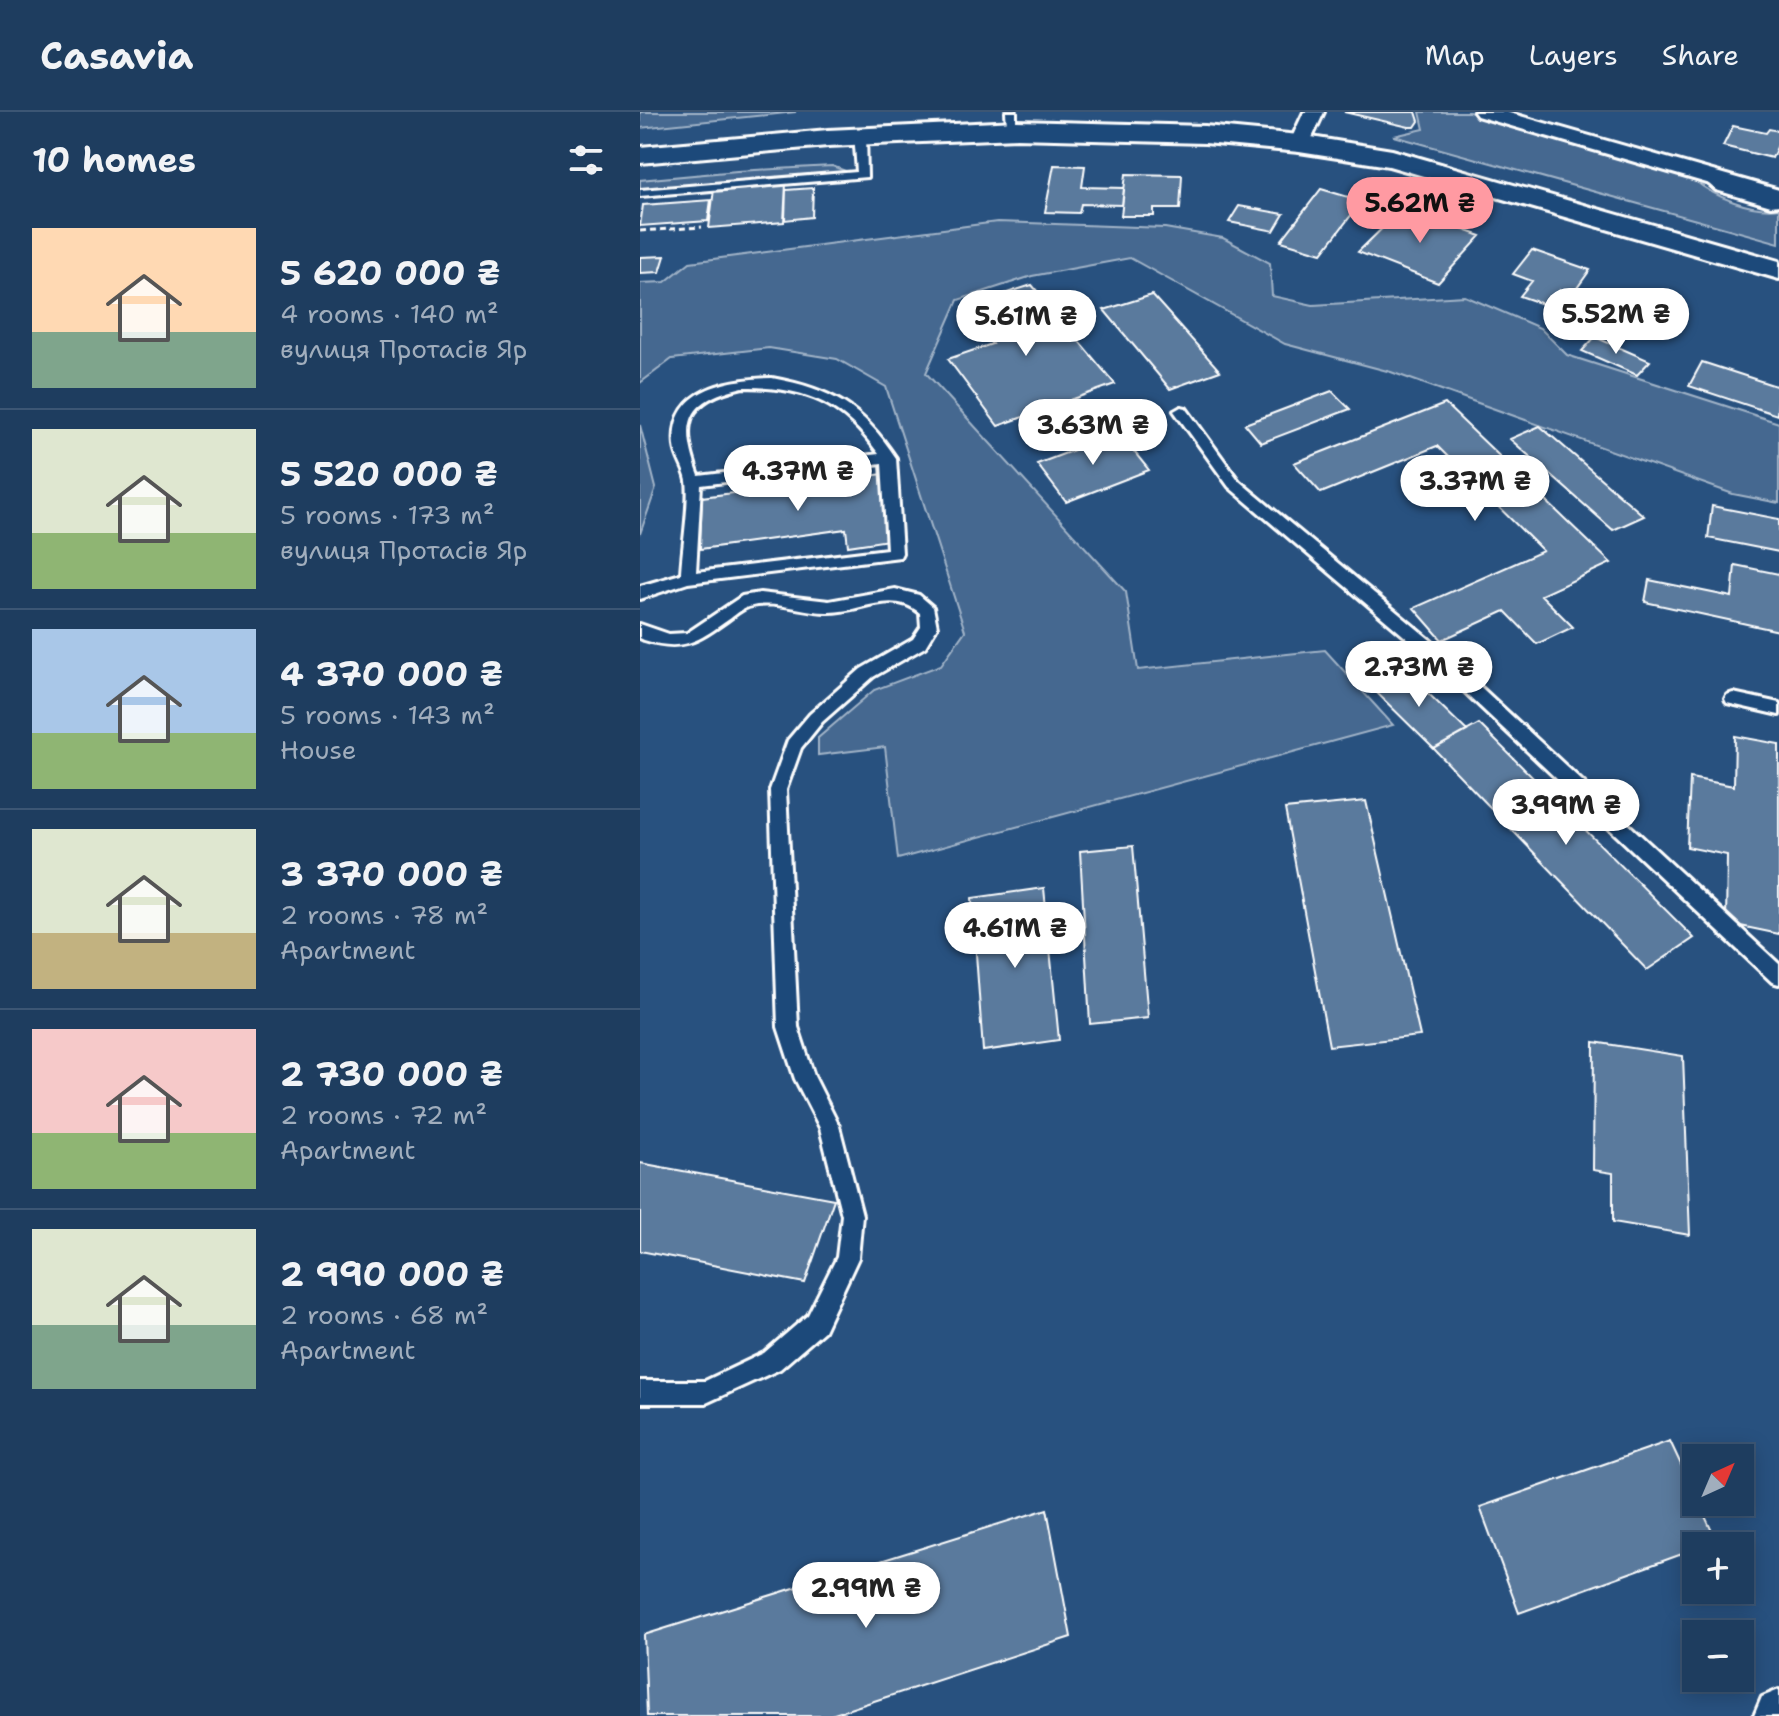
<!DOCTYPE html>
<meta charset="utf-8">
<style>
:root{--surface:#1e3d5f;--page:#2b4868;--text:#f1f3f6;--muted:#a1aebd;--line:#3c5674;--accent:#ff9aa2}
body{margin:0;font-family:"Shantell Sans",sans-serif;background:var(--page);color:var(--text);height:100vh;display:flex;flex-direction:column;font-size:30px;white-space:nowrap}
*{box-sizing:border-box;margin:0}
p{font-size:26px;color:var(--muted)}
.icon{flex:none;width:44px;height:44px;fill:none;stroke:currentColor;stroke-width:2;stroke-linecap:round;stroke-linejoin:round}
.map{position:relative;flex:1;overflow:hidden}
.side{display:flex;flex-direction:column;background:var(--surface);width:640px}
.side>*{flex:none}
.needle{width:52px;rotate:44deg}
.tools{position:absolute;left:1042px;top:1332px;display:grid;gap:16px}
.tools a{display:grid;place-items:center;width:72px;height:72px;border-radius:0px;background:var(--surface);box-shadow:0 4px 20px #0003,0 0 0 2px var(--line);font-size:40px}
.price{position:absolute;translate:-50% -68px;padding:0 18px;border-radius:28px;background:#fff;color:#222;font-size:26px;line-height:52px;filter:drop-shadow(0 2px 4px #0008)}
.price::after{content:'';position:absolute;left:50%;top:48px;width:24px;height:18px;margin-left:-12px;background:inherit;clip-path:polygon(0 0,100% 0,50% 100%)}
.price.selected{background:var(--accent);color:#111}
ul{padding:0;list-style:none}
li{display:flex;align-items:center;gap:24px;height:200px;padding:0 32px}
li+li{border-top:2px solid var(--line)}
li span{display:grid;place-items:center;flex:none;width:224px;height:160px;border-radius:0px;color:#555}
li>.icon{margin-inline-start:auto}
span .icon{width:96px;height:96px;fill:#fffc;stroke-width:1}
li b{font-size:34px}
h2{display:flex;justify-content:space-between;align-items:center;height:96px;padding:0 32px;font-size:34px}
header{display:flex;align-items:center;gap:48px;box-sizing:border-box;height:112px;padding:0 40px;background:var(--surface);border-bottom:2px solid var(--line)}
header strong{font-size:38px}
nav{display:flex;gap:44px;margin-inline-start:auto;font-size:28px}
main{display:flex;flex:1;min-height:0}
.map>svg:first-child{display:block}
.green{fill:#446890;stroke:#a2b4c8;stroke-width:2}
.building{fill:#5a7a9d;stroke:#fff;stroke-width:2}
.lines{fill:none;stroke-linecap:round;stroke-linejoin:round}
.service-casing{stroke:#fff;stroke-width:6}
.minor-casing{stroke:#fff;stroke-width:6}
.secondary-casing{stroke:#fff;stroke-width:6}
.path{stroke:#fff;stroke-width:3;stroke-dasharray:6 4;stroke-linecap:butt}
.service{fill:#1f4a7a;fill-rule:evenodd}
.minor{fill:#1f4a7a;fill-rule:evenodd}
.secondary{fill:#1f4a7a;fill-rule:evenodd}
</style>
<header>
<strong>Casavia</strong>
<nav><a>Map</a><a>Layers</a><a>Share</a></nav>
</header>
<main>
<section class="side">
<h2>10 homes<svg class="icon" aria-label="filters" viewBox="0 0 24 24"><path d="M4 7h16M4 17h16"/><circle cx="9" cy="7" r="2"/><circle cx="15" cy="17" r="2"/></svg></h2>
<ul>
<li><span style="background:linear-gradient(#ffd9b3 65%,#7fa58c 0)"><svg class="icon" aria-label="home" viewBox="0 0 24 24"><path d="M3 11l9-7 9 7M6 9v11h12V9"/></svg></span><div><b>5 620 000 ₴</b><p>4 rooms · 140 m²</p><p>вулиця Протасів Яр</p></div></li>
<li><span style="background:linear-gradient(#dfe7d0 65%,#8fb573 0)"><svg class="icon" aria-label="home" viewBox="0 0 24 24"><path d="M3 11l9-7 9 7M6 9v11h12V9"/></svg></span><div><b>5 520 000 ₴</b><p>5 rooms · 173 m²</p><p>вулиця Протасів Яр</p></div></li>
<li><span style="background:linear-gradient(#a9c7e8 65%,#8fb573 0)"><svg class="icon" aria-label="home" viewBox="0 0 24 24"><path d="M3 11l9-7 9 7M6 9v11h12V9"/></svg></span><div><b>4 370 000 ₴</b><p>5 rooms · 143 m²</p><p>House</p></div></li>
<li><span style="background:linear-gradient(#dfe7d0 65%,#c2b280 0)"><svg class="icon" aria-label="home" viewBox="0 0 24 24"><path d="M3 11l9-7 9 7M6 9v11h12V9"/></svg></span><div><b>3 370 000 ₴</b><p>2 rooms · 78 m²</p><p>Apartment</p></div></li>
<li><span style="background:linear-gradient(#f6c9c9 65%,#8fb573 0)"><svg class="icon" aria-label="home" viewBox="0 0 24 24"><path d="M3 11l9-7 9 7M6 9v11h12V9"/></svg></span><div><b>2 730 000 ₴</b><p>2 rooms · 72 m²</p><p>Apartment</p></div></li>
<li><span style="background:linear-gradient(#dfe7d0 60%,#7fa58c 0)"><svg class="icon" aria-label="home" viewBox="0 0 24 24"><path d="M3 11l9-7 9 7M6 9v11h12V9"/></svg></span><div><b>2 990 000 ₴</b><p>2 rooms · 68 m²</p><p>Apartment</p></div></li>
</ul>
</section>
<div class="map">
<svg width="1139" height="1604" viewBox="0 0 1139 1604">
<rect width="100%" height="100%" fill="#28517f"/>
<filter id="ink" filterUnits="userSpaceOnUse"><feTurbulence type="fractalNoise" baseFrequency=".0125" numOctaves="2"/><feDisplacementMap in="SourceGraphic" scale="16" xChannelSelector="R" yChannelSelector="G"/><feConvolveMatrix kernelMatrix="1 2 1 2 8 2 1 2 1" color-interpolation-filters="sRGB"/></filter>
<g filter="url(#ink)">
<path class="green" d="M0,0H156L0,16Z
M780,0H829L1053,67C1074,85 1111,100 1139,96V131L754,24L784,17Z
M192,54L211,61L0,78V68L97,59Z
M357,110L525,116L583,126L630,151L632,184L673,193L825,184L900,216L927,243L1139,311V391L1093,382L751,260L645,232L490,146L392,164L318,188L286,261L486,480L498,558L685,538L753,613L258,747L245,635L178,643V626L234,578L301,553L325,519L246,275L197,247L129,236L32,247L0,271V171L25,170L50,150Z
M0,313L16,376L0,422Z"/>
<path class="building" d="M704,0H776L779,9L775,15H769Z
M1093,14L1126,21L1129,17L1139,19V31L1132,46L1083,34Z
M414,53L445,54L442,75L484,76L482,93L441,92L439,101L405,100Z
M486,62L542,63L540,97H514V104H481Z
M146,71L144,110L69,116L74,77Z
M173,76L172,105L145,108L146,78Z
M681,77L722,89L682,141L641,129Z
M71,88L68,109L0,114L3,93Z
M599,94L644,102L634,119L589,110Z
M763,96L841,124L798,171L718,140Z
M892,138L950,158L932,183L920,178L909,194L880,184L892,169L873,162Z
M25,144L20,160L0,161V145Z
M392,173L475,272L358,314L308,247L352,232L323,195Z
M512,183L580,259L530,277L464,198Z
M955,225L1010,249L997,263L942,239Z
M1062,250L1139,275L1137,303L1049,274Z
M692,279L710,297L621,331L605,312Z
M805,292L971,451L901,483L933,515L897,532L865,499L802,528L774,496L903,439L797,334L681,381L654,351Z
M900,314L1004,404L973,418L870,327Z
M479,321L509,358L426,390L397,352Z
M243,362L249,428L208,434L206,417L60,437L62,385Z
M1072,394L1139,407V440L1068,426Z
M1095,453L1139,462V519L1005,490L1009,468L1092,485Z
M762,556L827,619L794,637L731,575Z
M839,612L1054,826L1007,858L794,637Z
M1095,624L1139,632V822L1086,811L1087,743L1047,735L1050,666L1094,674Z
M726,689L780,924L689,934L645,697Z
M493,734L508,906L450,912L440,739Z
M404,776L419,928L343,939L332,786Z
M954,930L1043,944L1050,1123L973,1110V1061L953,1058Z
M0,1051L194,1087L165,1171L0,1139Z
M1030,1329L1077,1430L1056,1434V1437L879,1501L840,1395Z
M407,1397L431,1525L188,1604H7L4,1523Z"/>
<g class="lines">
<defs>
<path id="service" d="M366,0H376V16L367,14Z
M220,18L226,21L227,65L0,84V78L217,60L214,21Z
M1062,62H1070L1084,74L1131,87H1139V93L1131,94L1076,78L1062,66Z
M132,266C192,277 222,295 256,346L262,441L260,445L48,471L0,487V474L41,462C42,438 50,391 47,369C45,357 36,346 35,334C29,276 89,267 132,266ZM103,275C166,275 202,290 239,342L59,364C40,312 45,288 103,275ZM242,351L247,437L56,460L61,373Z
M541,295L546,296L599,369L788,526L1139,852V872L1132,870L776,534L589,375L534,299Z
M255,477L279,483L293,495L297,515L285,535L233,565L182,610L161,636L146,678L158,915L174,964L199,1014L222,1103L218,1146L184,1219L140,1257L66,1291H0V1269H65L124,1241L168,1203L197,1145L202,1103L180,1016L155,967L138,915L130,678L148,628L170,602L221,557L273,527L281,515L280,501C252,477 220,501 187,500C163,500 132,487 108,495C101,497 94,504 88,508C57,530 42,540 4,528L0,526V512L29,522L47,521L102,484L120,481L189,489Z
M1093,581L1139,591V603L1087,591L1085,587L1087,583Z"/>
<path id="minor" d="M664,0H684L671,28L661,34L651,28Z
M834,0H866L1139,78V92L837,4Z
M1139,1578V1604H1114L1122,1585Z"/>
<path id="secondary" d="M377,9L565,14L659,23L752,38L1139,149V167L749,54L659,40L565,31L377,26L188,34L0,51V35L188,18Z"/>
</defs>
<use href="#service" class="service-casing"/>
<use href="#minor" class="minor-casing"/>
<use href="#secondary" class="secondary-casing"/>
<path class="path" d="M0,119L62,115"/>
<use href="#service" class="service"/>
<use href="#minor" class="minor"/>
<use href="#secondary" class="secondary"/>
</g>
</g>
</svg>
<div class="tools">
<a><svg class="needle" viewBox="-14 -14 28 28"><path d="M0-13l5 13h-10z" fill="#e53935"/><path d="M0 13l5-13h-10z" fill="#a1aebd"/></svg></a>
<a>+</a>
<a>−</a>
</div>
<b class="price selected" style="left:780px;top:133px">5.62M ₴</b>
<b class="price" style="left:976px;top:244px">5.52M ₴</b>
<b class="price" style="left:386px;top:246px">5.61M ₴</b>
<b class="price" style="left:453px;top:355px">3.63M ₴</b>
<b class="price" style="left:158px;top:401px">4.37M ₴</b>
<b class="price" style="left:835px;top:411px">3.37M ₴</b>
<b class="price" style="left:779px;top:597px">2.73M ₴</b>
<b class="price" style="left:926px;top:735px">3.99M ₴</b>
<b class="price" style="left:375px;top:858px">4.61M ₴</b>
<b class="price" style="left:226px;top:1518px">2.99M ₴</b>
</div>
</main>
